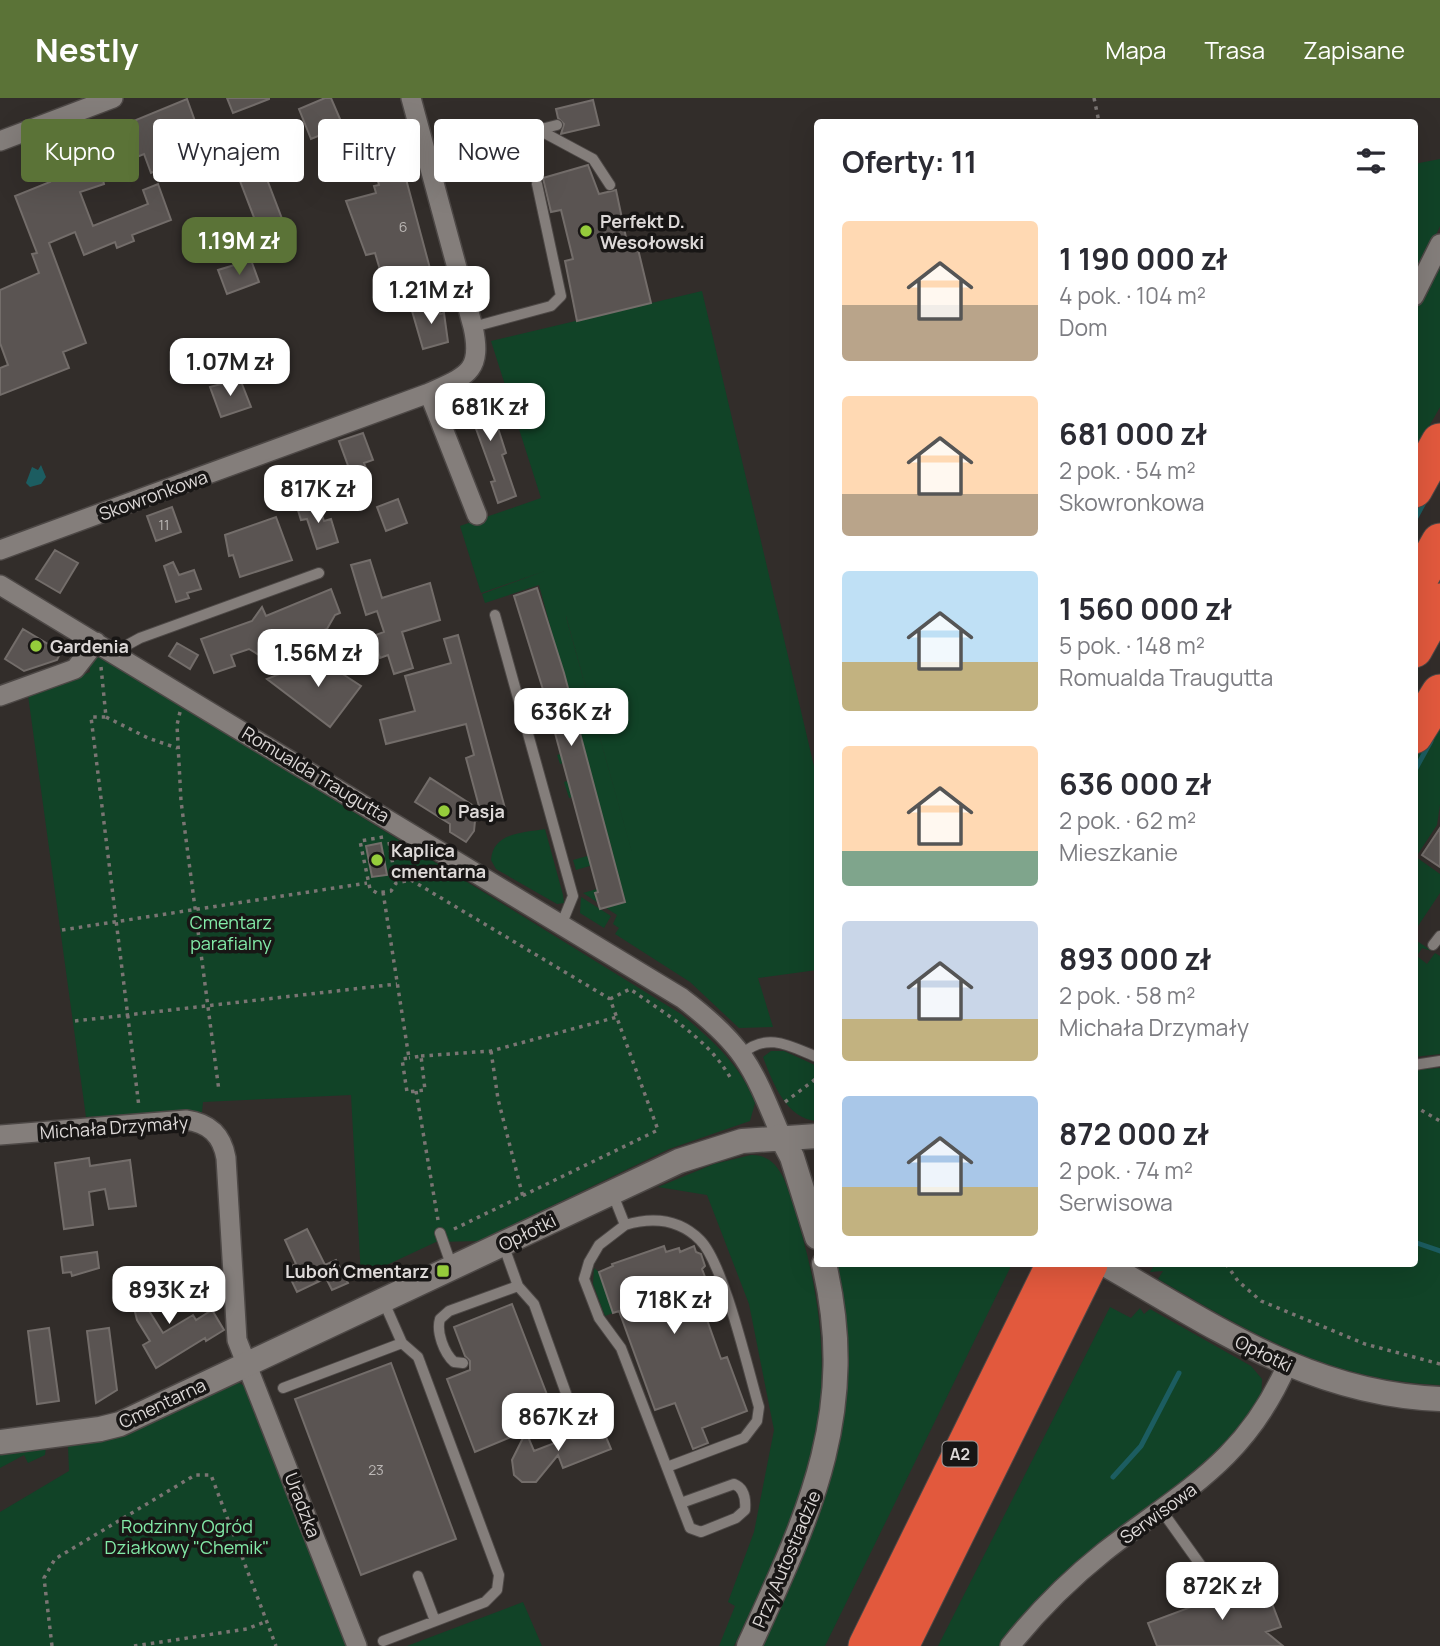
<!DOCTYPE html>
<html lang="pl">
<meta charset="utf-8">
<style>
:root{--surface:#fff;--page:#f7f7f7;--text:#2b2b33;--muted:#7c7c81;--accent:#5b7337}
body{margin:0;font-family:Manrope,sans-serif;background:var(--page);color:var(--text);height:100vh;display:flex;flex-direction:column;font-size:26px;white-space:nowrap}
*{box-sizing:border-box;margin:0}
p{font-size:23px;color:var(--muted)}
.icon{flex:none;width:38px;height:38px;fill:none;stroke:currentColor;stroke-width:2;stroke-linecap:round;stroke-linejoin:round}
.map{position:relative;flex:1;overflow:hidden}
.sheet{position:absolute;left:814px;top:21px;width:604px;height:1148px;display:flex;flex-direction:column;background:var(--surface);border-radius:7px;box-shadow:0 7px 28px #0002}
.sheet>*{flex:none}
.banner{position:absolute;left:21px;top:21px;width:665px;height:63px;display:flex;gap:14px}
.price{position:absolute;translate:-50% -60px;padding:0 16px;border-radius:14px;background:#fff;color:#222;font-size:23px;line-height:46px;filter:drop-shadow(0 2px 4px #0008)}
.price::after{content:'';position:absolute;left:50%;top:42px;width:21px;height:16px;margin-left:-10px;background:inherit;clip-path:polygon(0 0,100% 0,50% 100%)}
.price.current{background:var(--accent);color:#fff}
ul{padding:0;list-style:none}
li{display:flex;align-items:center;gap:21px;height:175px;padding:0 28px}
li span{display:grid;place-items:center;flex:none;width:196px;height:140px;border-radius:7px;color:#555}
li>.icon{margin-inline-start:auto}
span .icon{width:84px;height:84px;fill:#fffc;stroke-width:1}
li b{font-size:30px}
h2{display:flex;justify-content:space-between;align-items:center;height:84px;padding:0 28px;font-size:30px}
.tag{padding:0 24px;border-radius:7px;background:var(--surface);box-shadow:0 7px 28px #0002;font-size:24px;line-height:63px}
.tag.current{background:var(--accent);color:#fff}
header{display:flex;align-items:center;gap:42px;box-sizing:border-box;height:98px;padding:0 35px;background:var(--accent);color:#fff}
header strong{font-size:33px}
nav{display:flex;gap:38px;margin-inline-start:auto;font-size:24px}
.map>svg:first-child{display:block}
.green{fill:#114327;fill-rule:evenodd}
.water{fill:#1c5d61}
.lines{fill:none;stroke-linecap:round;stroke-linejoin:round}
.stream{stroke:#1c5d61;stroke-width:5}
.building{fill:#5a5452;stroke:#736d6a;stroke-width:2}
.service-casing{stroke:#4d4846;stroke-width:12}
.minor-casing{stroke:#4d4846;stroke-width:22}
.tertiary-casing{stroke:#4d4846;stroke-width:27}
.motorway-casing{stroke:#4d4846;stroke-width:39}
.path{stroke:#7a7573;stroke-width:3.5;stroke-dasharray:3.5 5;stroke-linecap:butt}
.service{stroke:#847e7b;stroke-width:10}
.minor{stroke:#847e7b;stroke-width:19}
.tertiary{stroke:#847e7b;stroke-width:24}
.motorway{stroke:#e2593d;stroke-width:37}
.poi-dot{fill:#95cc3b;stroke:#181615;stroke-width:2.5}
.labels{text-anchor:middle;dominant-baseline:central;stroke-width:7;stroke-linejoin:round;paint-order:stroke}
.number-label{font-size:14px;fill:#bcb8b6}
.shield{fill:#181615;stroke:#a29e9e;stroke-width:2}
.shield-label{font-size:16px;font-weight:bold;fill:#ddd9d8}
.poi-label{font-size:18px;font-weight:bold;fill:#ddd9d8;stroke:#181615;text-anchor:start}
.street-label{font-size:18px;fill:#ddd9d8;stroke:#181615}
.park-label{font-size:18px;fill:#83eba8;stroke:#181615}
</style>
<header>
<strong>Nestly</strong>
<nav><a>Mapa</a><a>Trasa</a><a>Zapisane</a></nav>
</header>
<div class="map">
<svg width="1440" height="1548" viewBox="0 0 1440 1548">
<rect width="100%" height="100%" fill="#322d2a"/>
<path class="green" d="M1440,61V128L1414,185V66Z
M1440,162V309L1414,355V212Z
M702,193L817,681V872L758,880L773,929L739,930L690,884L615,836L619,830L613,826L617,817L583,795L597,791L595,785L619,778L613,761L576,772L573,762L612,751L604,726L581,733L579,726L603,719L595,692L569,700L564,684L591,676L586,659L560,666L557,657L584,648L577,625L551,633L548,623L574,616L539,487L485,505L482,496L545,473L481,495L460,428L541,400L491,243ZM566,518L638,776L566,519Z
M96,555L681,916C711,941 741,967 755,1005L750,1023L669,1051L479,1143L436,1144L361,1179L351,997L203,1004L202,1014L86,1019L28,597L90,574L89,565Z
M1440,619V706L1437,727L1416,759L1440,776V795L1414,834V664Z
M545,731L563,797L564,805L557,806L496,771L491,762C493,734 523,735 545,731Z
M581,799L611,818L604,830L580,815Z
M1414,841L1432,853L1422,850L1417,858L1427,866L1435,855L1440,858V956L1414,959Z
M771,953H784L817,968V1023C786,1021 773,985 763,959Z
M1440,970V1287C1326,1282 1254,1236 1158,1181L1163,1173L1150,1174L1155,1166H1414V972Z
M751,1057C780,1056 787,1088 794,1110C822,1198 833,1286 807,1377C791,1436 760,1492 734,1548H719L735,1508L728,1504L754,1434L774,1332L749,1206L707,1097L658,1089L714,1066Z
M833,1166H1012L825,1548H757L814,1424Z
M594,1170L599,1174L613,1215L605,1218L593,1186Z
M1110,1209L1131,1220L1140,1210L1144,1216L1150,1211L1251,1268L1262,1281L1261,1304L1222,1353L1017,1527L1000,1548H938Z
M236,1283L249,1291L346,1548H0V1414L69,1373L68,1348Z
M46,1348L45,1357L28,1365L24,1357L0,1370V1354Z
M523,1504L542,1548H407Z"/>
<path class="water" d="M41,367L46,379L41,386L30,389L26,385L32,369L38,372Z"/>
<g class="lines">
<path class="stream" d="M1414,423L1426,401
M1414,674L1431,643
M1414,1144L1440,1153
M1113,1379L1141,1348L1179,1275"/>
</g>
<path class="building" d="M227,0H269V1L233,15Z
M325,0H331L343,28L311,41L299,11Z
M187,1L196,26L185,30L195,57L151,75L144,56L107,71L110,80L103,82L104,86L80,94L93,128L148,106L143,92L158,86L171,122L132,137L134,143L117,150L115,144L84,157L75,134L49,145L86,245L63,254L69,270L0,297V270L8,267L0,245V192L39,175L32,156L37,155L15,98L50,84L40,59L63,50L62,47L94,35L95,39Z
M593,2L599,27L561,36L564,26L558,20L556,11Z
M391,25L432,178L386,192L375,155L366,157L346,103L376,95L374,88L379,87L376,75L380,74L369,31Z
M281,37L287,51L260,63L284,126L260,135L225,44L241,39L245,49L254,48Z
M588,67L599,96L616,92L628,149L637,147L651,205L577,223L565,163L573,161L561,112L551,114L543,80Z
M251,162L259,184L227,196L218,172Z
M438,206L440,216L444,215L448,244L423,251L412,213Z
M240,281L251,309L221,319L210,289Z
M486,293L506,355L502,357L516,398L498,405L491,384L495,383L471,317L467,319L461,302Z
M363,335L373,362L364,365L370,382L346,391L341,376L350,373L339,343Z
M398,401L407,425L386,433L377,409Z
M317,402L324,423L331,421L338,444L317,451L307,421L301,422L297,409Z
M172,409L181,434L156,443L147,418Z
M276,419L292,462L240,479L233,457L229,458L225,437Z
M55,452L78,465L60,495L36,481Z
M370,462L382,500L430,485L440,522L402,534L413,570L394,576L388,557L380,560L373,538L384,534L377,513L366,517L351,467Z
M173,464L179,477L194,472L201,491L187,495L189,500L176,504L164,468Z
M537,490L564,575L625,804L600,811L595,795L598,794L545,598L514,498Z
M331,491L340,515L335,517L327,531L273,550L269,563L249,551L231,557L235,568L214,575L201,541L252,523L262,509L266,518Z
M23,531L61,554L57,562L24,573L5,561Z
M458,537L506,714L475,723L474,733L466,744L450,734V726L415,704L430,680L480,712L466,660L474,657L466,626L386,646L380,622L415,613L405,578L451,565L444,541Z
M177,545L198,557L190,571L169,558Z
M318,560L361,588L330,629L267,581Z
M1440,730V769L1422,757Z
M381,745L387,777L372,779L366,748Z
M89,1060L90,1068L130,1062L136,1108L109,1111L105,1091L89,1094L93,1127L64,1131L55,1065Z
M307,1131L325,1167L336,1162L348,1185L332,1192L326,1180L297,1194L286,1171L296,1166L285,1142Z
M664,1148L666,1154L679,1150L680,1154L694,1148L696,1154L701,1156L705,1168L702,1171L713,1200L701,1205L721,1261L727,1259L747,1313L702,1330L708,1345L693,1351L675,1305L655,1312L619,1213L613,1215L599,1174L613,1168L612,1166Z
M97,1154L99,1170L72,1178L71,1174L63,1175L61,1159Z
M129,1181L134,1189L164,1181L168,1196L143,1203L163,1235L193,1217L196,1222L212,1212L224,1232L206,1243L205,1240L156,1270L143,1247L150,1243L137,1222L127,1182Z
M512,1206L551,1307L521,1319L525,1333L475,1354L447,1281L470,1272V1263L465,1258L454,1229Z
M49,1230L59,1303L37,1306L28,1233Z
M109,1230L117,1292L96,1305L87,1233Z
M391,1265L456,1441L361,1477L295,1301Z
M601,1327L611,1351L563,1370L558,1357L536,1384H522L514,1377L512,1362L526,1334L534,1353Z
M1263,1482L1281,1529L1266,1534L1283,1548H1157L1148,1525Z"/>
<g class="lines">
<defs>
<path id="service" d="M539,32L593,61L610,87
M427,60L557,27
M473,229L551,208L561,198L537,86
M495,517L573,798L562,825
M119,557L129,546L140,540L319,475
M1433,847L1440,838
M743,955C768,934 790,948 817,959
M1414,967L1440,963
M612,1094L625,1127L599,1147L589,1164L584,1181L599,1220L621,1250L690,1430L701,1434L736,1420L745,1412C746,1401 744,1390 734,1386L681,1405
M625,1127C652,1119 679,1121 700,1142C724,1166 748,1272 759,1309L757,1323L744,1340L667,1369
M440,1135L452,1169
M518,1188L534,1206L567,1298L559,1314L529,1327
M463,1265L454,1264C444,1255 436,1234 440,1221L449,1213L518,1188L503,1146
M283,1290L402,1245L383,1202
M1162,1413L1202,1469
M418,1478L435,1523
M383,1543L485,1504L497,1492L499,1477L418,1259L402,1245"/>
<path id="minor" d="M0,43L113,0
M1414,198L1440,146
M429,295L477,417
M0,452L429,295C466,278 483,274 473,229L411,0
M0,487L682,900C745,948 752,968 781,1038
M0,598L75,571L96,544
M0,1037L186,1022C209,1025 222,1037 226,1060L237,1242L357,1548
M1010,1548C1038,1513 1069,1482 1104,1454C1182,1393 1245,1364 1287,1267"/>
<path id="tertiary" d="M781,1038L792,1059L817,1139
M1105,1166C1214,1228 1309,1296 1440,1301
M0,1344L100,1331L120,1326L679,1063L742,1043L817,1038
M749,1548C809,1417 859,1314 824,1166"/>
<path id="motorway" d="M1414,391L1440,344
M1414,490L1440,444
M1414,551L1440,504
M1414,637L1440,595
M867,1548L1055,1166
M900,1548L1089,1166"/>
</defs>
<use href="#service" class="service-casing"/>
<use href="#minor" class="minor-casing"/>
<use href="#tertiary" class="tertiary-casing"/>
<use href="#motorway" class="motorway-casing"/>
<path class="path" d="M1094,0L1099,24
M101,569L106,619H91L139,1009
M180,614L177,627L181,703L219,993
M106,619L148,640L177,650
M383,739L360,743L370,791L377,795L391,793L396,785L411,782L610,901L658,1032L452,1132
M389,744L396,785
M383,794L409,960L402,961L407,994L425,992L421,958L409,960
M62,832L367,785
M610,901L630,891C667,917 707,940 730,979
M75,923L397,886
M491,953L498,1001L523,1099
M421,958L491,953L617,919
M416,993L438,1122
M785,1004L817,980
M1414,1008L1440,1023
M1226,1166L1238,1183L1261,1203L1365,1246L1440,1266
M52,1548L44,1480L55,1461L195,1377H211L276,1548
M134,1548L247,1531L267,1523"/>
<use href="#service" class="service"/>
<use href="#minor" class="minor"/>
<use href="#tertiary" class="tertiary"/>
<use href="#motorway" class="motorway"/>
</g>
<g class="poi-dot">
<circle cx="586" cy="133" r="7"/>
<circle cx="36" cy="548" r="7"/>
<circle cx="444" cy="713" r="7"/>
<circle cx="377" cy="762" r="7"/>
<rect x="436" y="1166" width="14" height="14" rx="3.5"/>
</g>
<g class="labels">
<g class="number-label">
<text x="403" y="128">6</text>
<text x="164" y="426">11</text>
<text x="376" y="1371">23</text>
</g>
<rect class="shield" x="942.5" y="1343.5" width="35" height="25" rx="5"/>
<g class="shield-label">
<text x="960" y="1356">A2</text>
</g>
<g class="poi-label">
<text x="600" y="123">Perfekt D.<tspan x="600" dy="21">Wesołowski</tspan></text>
<text x="50" y="548">Gardenia</text>
<text x="458" y="713">Pasja</text>
<text x="391" y="752">Kaplica<tspan x="391" dy="21">cmentarna</tspan></text>
<text x="429" y="1173" text-anchor="end">Luboń Cmentarz</text>
</g>
<g class="street-label">
<text transform="translate(153 397) rotate(-20)">Skowronkowa</text>
<text transform="translate(316 676) rotate(31)">Romualda Traugutta</text>
<text transform="translate(114 1029) rotate(-4)">Michała Drzymały</text>
<text transform="translate(527 1134) rotate(-26)">Opłotki</text>
<text transform="translate(1264 1255) rotate(26)">Opłotki</text>
<text transform="translate(162 1305) rotate(-25)">Cmentarna</text>
<text transform="translate(303 1407) rotate(69)">Uradzka</text>
<text transform="translate(1158 1415) rotate(-36)">Serwisowa</text>
<text transform="translate(786 1461) rotate(-67)">Przy Autostradzie</text>
</g>
<g class="park-label">
<text x="231" y="824">Cmentarz<tspan x="231" dy="21">parafialny</tspan></text>
<text x="187" y="1428">Rodzinny Ogród<tspan x="187" dy="21">Działkowy "Chemik"</tspan></text>
</g>
</g>
</svg>
<b class="price current" style="left:239px;top:179px">1.19M zł</b>
<b class="price" style="left:431px;top:228px">1.21M zł</b>
<b class="price" style="left:230px;top:300px">1.07M zł</b>
<b class="price" style="left:490px;top:345px">681K zł</b>
<b class="price" style="left:318px;top:427px">817K zł</b>
<b class="price" style="left:318px;top:591px">1.56M zł</b>
<b class="price" style="left:571px;top:650px">636K zł</b>
<b class="price" style="left:169px;top:1228px">893K zł</b>
<b class="price" style="left:674px;top:1238px">718K zł</b>
<b class="price" style="left:558px;top:1355px">867K zł</b>
<b class="price" style="left:1222px;top:1524px">872K zł</b>
<div class="banner">
<a class="tag current">Kupno</a>
<a class="tag">Wynajem</a>
<a class="tag">Filtry</a>
<a class="tag">Nowe</a>
</div>
<section class="sheet">
<h2>Oferty: 11<svg class="icon" aria-label="filters" viewBox="0 0 24 24"><path d="M4 7h16M4 17h16"/><circle cx="9" cy="7" r="2"/><circle cx="15" cy="17" r="2"/></svg></h2>
<ul>
<li><span style="background:linear-gradient(#ffd9b3 60%,#b9a48a 0)"><svg class="icon" aria-label="home" viewBox="0 0 24 24"><path d="M3 11l9-7 9 7M6 9v11h12V9"/></svg></span><div><b>1 190 000 zł</b><p>4 pok. · 104 m²</p><p>Dom</p></div></li>
<li><span style="background:linear-gradient(#ffd9b3 70%,#b9a48a 0)"><svg class="icon" aria-label="home" viewBox="0 0 24 24"><path d="M3 11l9-7 9 7M6 9v11h12V9"/></svg></span><div><b>681 000 zł</b><p>2 pok. · 54 m²</p><p>Skowronkowa</p></div></li>
<li><span style="background:linear-gradient(#bfe0f5 65%,#c2b280 0)"><svg class="icon" aria-label="home" viewBox="0 0 24 24"><path d="M3 11l9-7 9 7M6 9v11h12V9"/></svg></span><div><b>1 560 000 zł</b><p>5 pok. · 148 m²</p><p>Romualda Traugutta</p></div></li>
<li><span style="background:linear-gradient(#ffd9b3 75%,#7fa58c 0)"><svg class="icon" aria-label="home" viewBox="0 0 24 24"><path d="M3 11l9-7 9 7M6 9v11h12V9"/></svg></span><div><b>636 000 zł</b><p>2 pok. · 62 m²</p><p>Mieszkanie</p></div></li>
<li><span style="background:linear-gradient(#c9d6e8 70%,#c2b280 0)"><svg class="icon" aria-label="home" viewBox="0 0 24 24"><path d="M3 11l9-7 9 7M6 9v11h12V9"/></svg></span><div><b>893 000 zł</b><p>2 pok. · 58 m²</p><p>Michała Drzymały</p></div></li>
<li><span style="background:linear-gradient(#a9c7e8 65%,#c2b280 0)"><svg class="icon" aria-label="home" viewBox="0 0 24 24"><path d="M3 11l9-7 9 7M6 9v11h12V9"/></svg></span><div><b>872 000 zł</b><p>2 pok. · 74 m²</p><p>Serwisowa</p></div></li>
</ul>
</section>
</div>
